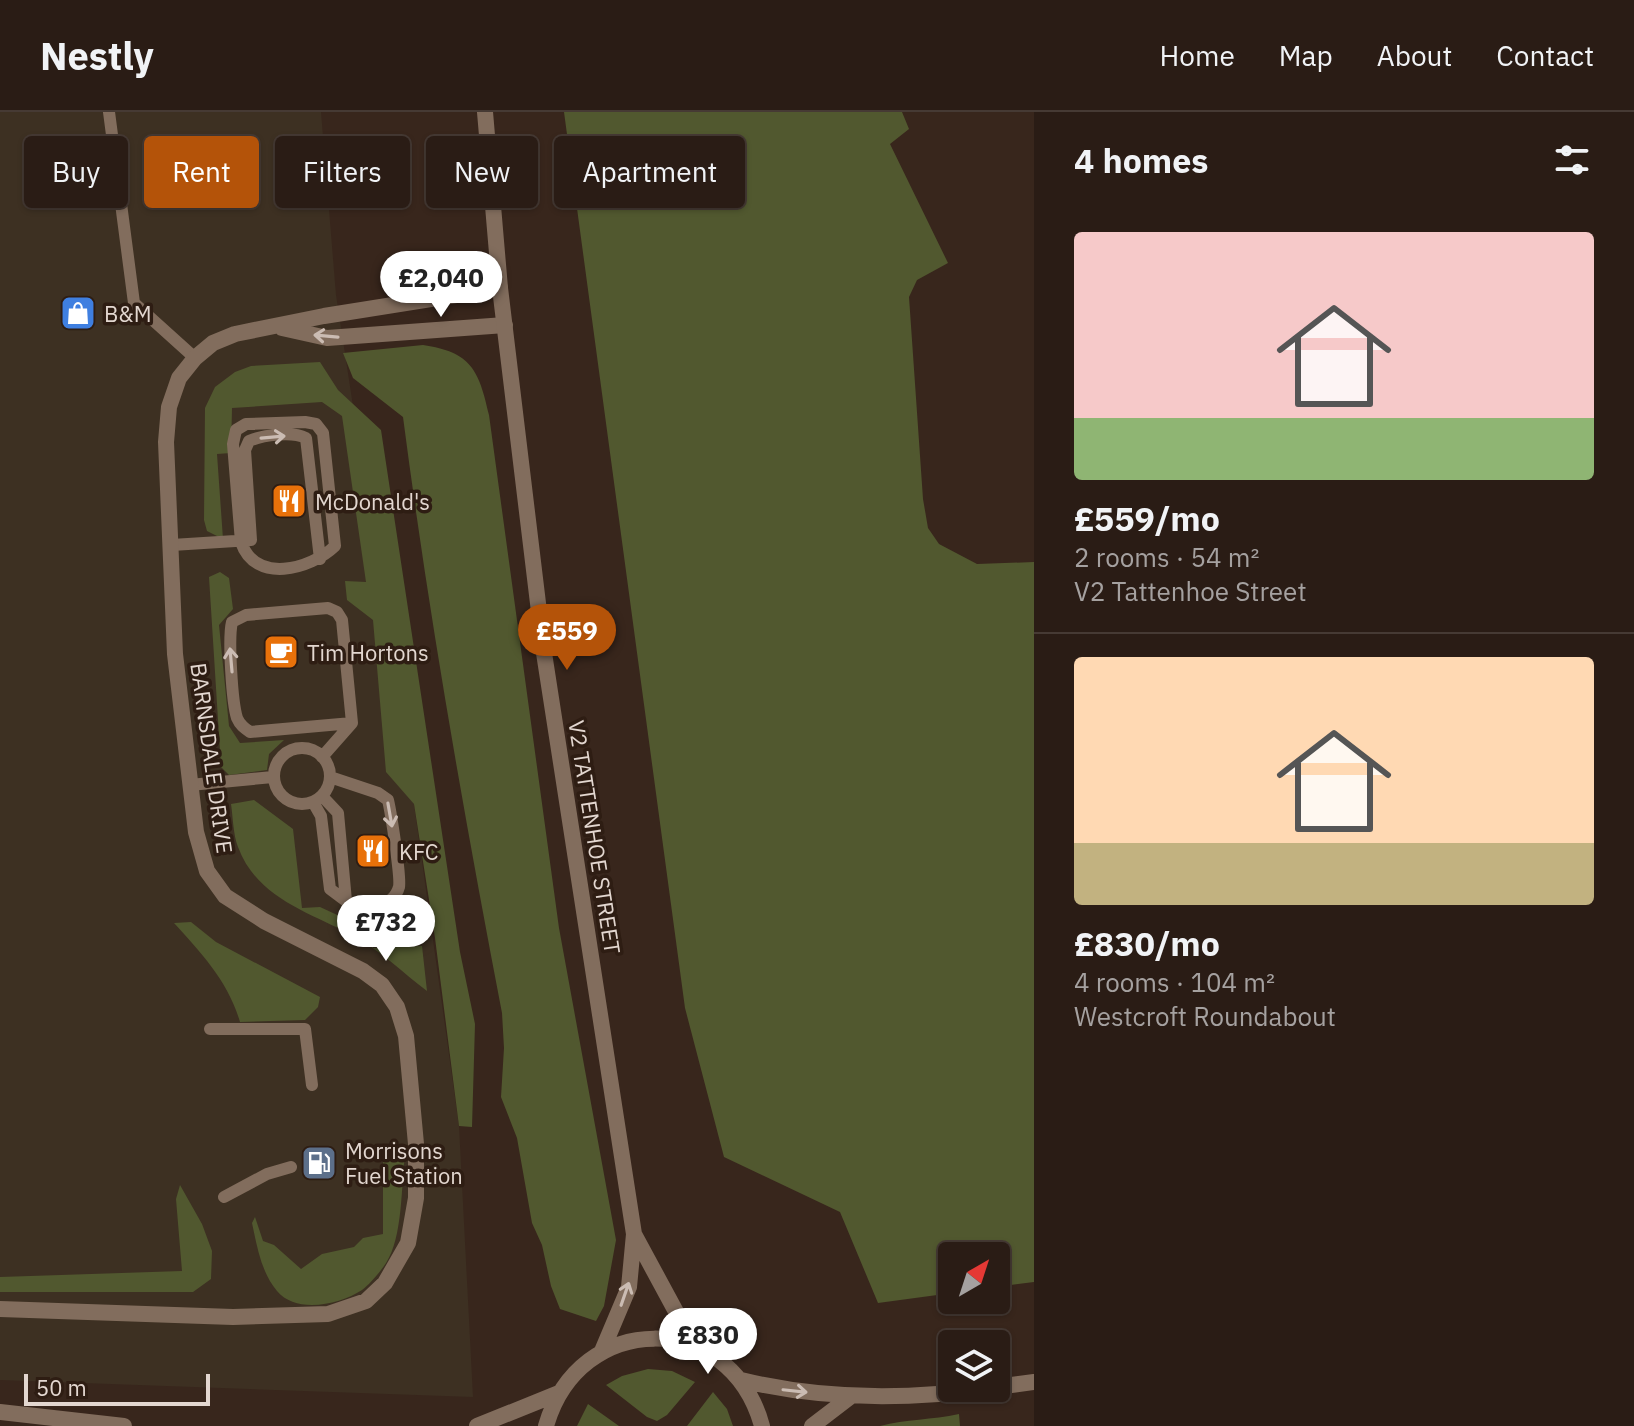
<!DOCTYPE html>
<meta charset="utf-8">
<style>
:root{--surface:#2a1c15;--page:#362922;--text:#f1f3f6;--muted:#a5a1a0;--line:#463a34;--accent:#b45309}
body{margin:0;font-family:"IBM Plex Sans",sans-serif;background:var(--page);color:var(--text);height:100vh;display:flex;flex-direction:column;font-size:30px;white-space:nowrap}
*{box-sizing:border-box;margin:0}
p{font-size:26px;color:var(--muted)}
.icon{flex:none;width:44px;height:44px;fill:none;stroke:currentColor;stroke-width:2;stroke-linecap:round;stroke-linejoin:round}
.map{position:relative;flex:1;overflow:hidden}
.details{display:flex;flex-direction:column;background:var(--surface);width:600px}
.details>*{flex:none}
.guide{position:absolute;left:24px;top:24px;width:760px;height:72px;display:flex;gap:16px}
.needle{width:52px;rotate:39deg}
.fabs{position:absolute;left:938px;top:1130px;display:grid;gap:16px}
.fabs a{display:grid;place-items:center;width:72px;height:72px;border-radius:8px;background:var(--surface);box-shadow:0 2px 6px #0004,0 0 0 2px var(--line);font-size:40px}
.scale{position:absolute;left:24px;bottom:20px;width:186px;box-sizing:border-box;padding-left:8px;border:4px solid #e3d7d0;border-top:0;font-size:22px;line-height:28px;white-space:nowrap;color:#e3d7d0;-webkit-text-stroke:6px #2e1d13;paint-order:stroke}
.price{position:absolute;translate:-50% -68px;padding:0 18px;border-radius:28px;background:#fff;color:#222;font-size:26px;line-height:52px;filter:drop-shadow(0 2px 4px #0008)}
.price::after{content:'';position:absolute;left:50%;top:48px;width:24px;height:18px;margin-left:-12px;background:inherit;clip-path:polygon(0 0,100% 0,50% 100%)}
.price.current{background:var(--accent);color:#fff}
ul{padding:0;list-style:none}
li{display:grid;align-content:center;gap:16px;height:424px;padding:0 40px}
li+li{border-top:2px solid var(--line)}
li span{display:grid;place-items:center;height:248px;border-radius:8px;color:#555}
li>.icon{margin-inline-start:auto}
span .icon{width:144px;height:144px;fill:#fffc;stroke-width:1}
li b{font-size:34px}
h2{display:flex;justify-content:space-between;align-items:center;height:96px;padding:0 40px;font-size:34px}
.pill{padding:0 28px;border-radius:8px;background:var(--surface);box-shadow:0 2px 6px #0004,0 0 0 2px var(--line);font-size:28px;line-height:72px}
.pill.current{background:var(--accent);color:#fff}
header{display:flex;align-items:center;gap:48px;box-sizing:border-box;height:112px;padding:0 40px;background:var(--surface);border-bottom:2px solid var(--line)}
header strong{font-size:38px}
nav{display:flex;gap:44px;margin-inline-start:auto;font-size:28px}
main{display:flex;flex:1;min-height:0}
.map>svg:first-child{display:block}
.commercial{fill:#3d3022}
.green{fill:#51582f}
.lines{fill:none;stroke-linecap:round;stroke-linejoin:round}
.service{stroke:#826d5d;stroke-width:12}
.minor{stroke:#826d5d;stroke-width:16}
.tertiary{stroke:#826d5d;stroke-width:16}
.oneway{stroke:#cbbcb3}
.labels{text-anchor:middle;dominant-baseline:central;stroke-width:7;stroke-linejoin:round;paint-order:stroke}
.poi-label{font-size:22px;fill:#e3d7d0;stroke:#2e1d13;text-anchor:start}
.street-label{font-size:22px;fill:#e3d7d0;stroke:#2e1d13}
</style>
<header>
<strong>Nestly</strong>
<nav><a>Home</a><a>Map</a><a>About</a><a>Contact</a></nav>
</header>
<main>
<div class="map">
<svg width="1034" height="1314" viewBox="0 0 1034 1314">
<rect width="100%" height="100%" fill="#38261c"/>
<path class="commercial" d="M0,0H321L336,183L414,692L459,1014L473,1285L0,1268Z"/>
<path class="green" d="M564,0H902L909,17L890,32L948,151L917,168L909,185L923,387L928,416L939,432L977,452L1034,450V1170L996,1175V1144H952V1181L878,1191L840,1100L724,1045L685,896Z
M423,233C471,240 479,258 489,303L559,816L616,1128L604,1194L596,1209L560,1197L551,1174L542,1133L532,1111L517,1026L501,985L504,936L502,901C464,703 429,505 403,305L353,266L343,241Z
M320,250L338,278L381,318L460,840L475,912L472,1015L459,1014L435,826L414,692L386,660L373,508L347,488L345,469L366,470L342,304L322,290L232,296L231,341L217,342L223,427L207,419L204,408L205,296L215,275L235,260L251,254Z
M220,460L229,466L233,497L219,513L229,614L240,631L284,628L269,642L267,658L229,663L221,655L209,465Z
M254,688L293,717L302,796L320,795L372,819L373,836L422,834L427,879C403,861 379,837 352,823C308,800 257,786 238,735C233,722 233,705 231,692Z
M191,810L216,830L320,885L318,895L305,908L240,910C228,869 202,842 174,811Z
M383,1040L405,1043C401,1074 403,1125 386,1151C381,1159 370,1172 362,1178C339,1193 296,1202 277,1179C261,1160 257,1134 252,1111L255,1105L263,1129L274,1133L301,1157L322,1142L354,1135L363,1126L383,1122Z
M180,1073L202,1112L212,1139L211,1167L193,1180H0V1165L182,1159L176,1087Z
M648,1257L672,1259L695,1270L667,1303L657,1309L647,1305L606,1273L622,1264Z
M713,1280L727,1297L733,1314H687Z
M588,1292L619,1314H577Z
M959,1302L960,1314H880C906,1307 932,1308 959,1302Z"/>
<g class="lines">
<path class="service" d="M109,0L134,191L195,246
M305,310L316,312L323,321L335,434C310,458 255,472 241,430L233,332L236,318L246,312Z
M172,433L251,428L245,338L249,329C263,323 292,319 306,326L320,447
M274 664a28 28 0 1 1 56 0a28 28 0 1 1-56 0Z
M322,645L352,611L342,508L337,500L328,496L246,503L232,510C228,526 232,590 237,606C240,613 244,616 250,620L352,611
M190,673L273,665
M322,684L338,701L346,789C362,797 392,799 399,775C401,765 391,701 388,688L378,681L330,665
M313,690L321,704L330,777L346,789
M210,917H305L312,973
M224,1085L267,1062L291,1055"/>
<path class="minor" d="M282,216L327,226L505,213
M0,1197L233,1205L328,1202L366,1189L385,1171L408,1131L416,1086V1032L406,924L397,895L382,873L363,859L264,809L225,784L207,759L196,720L175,542L166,330L169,295L179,266L195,246L213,231L235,222L324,204L500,176"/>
<path class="tertiary" d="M485,0L500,176L544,541L634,1122L629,1175L602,1239
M634,1122L694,1233
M741,1268C823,1288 909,1288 992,1276
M996,1275L1034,1270
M0,1300L124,1314
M477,1314L559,1281
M546,1314C579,1198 730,1197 762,1314
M812,1314L850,1285"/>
</g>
<defs><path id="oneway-shaft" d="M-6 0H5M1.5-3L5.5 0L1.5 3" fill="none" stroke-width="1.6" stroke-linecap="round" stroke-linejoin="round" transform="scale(2)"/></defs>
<g class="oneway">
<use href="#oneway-shaft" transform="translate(326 224) rotate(-175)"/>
<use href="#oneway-shaft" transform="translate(273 325) rotate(-5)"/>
<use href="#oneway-shaft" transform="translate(231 548) rotate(-95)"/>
<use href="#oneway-shaft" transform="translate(390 703) rotate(80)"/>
<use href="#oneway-shaft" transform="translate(625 1182) rotate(-71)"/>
<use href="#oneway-shaft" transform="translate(795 1279) rotate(6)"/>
</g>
<defs>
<symbol id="shop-square" viewBox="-11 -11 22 22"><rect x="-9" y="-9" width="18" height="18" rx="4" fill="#3f7fe0" stroke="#2e1d13"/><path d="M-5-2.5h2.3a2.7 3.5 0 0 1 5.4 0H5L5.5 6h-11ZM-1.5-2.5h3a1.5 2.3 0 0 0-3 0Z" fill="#fff"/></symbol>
<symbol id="restaurant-square" viewBox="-11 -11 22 22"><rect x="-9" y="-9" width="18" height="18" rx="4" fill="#e8710a" stroke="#2e1d13"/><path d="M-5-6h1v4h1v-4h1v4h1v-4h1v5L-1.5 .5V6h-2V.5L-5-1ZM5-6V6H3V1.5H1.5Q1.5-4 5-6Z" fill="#fff"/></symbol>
<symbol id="cafe-square" viewBox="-11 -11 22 22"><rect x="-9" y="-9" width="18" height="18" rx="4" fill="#e8710a" stroke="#2e1d13"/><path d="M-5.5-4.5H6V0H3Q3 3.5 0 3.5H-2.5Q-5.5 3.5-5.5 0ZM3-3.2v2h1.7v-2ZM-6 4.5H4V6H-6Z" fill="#fff"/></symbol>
<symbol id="fuel-square" viewBox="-11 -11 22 22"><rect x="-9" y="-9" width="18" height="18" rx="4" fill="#5c6f8a" stroke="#2e1d13"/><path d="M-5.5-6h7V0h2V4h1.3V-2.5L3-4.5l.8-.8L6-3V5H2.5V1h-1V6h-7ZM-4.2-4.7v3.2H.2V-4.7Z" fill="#fff"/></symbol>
</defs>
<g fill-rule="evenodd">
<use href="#shop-square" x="58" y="181" width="40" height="40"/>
<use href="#restaurant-square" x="269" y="369" width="40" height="40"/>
<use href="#cafe-square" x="261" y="520" width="40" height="40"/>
<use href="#restaurant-square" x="353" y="719" width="40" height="40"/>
<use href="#fuel-square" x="299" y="1031" width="40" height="40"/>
</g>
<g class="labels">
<g class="poi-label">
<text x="104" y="201">B&amp;M</text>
<text x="315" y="389">McDonald's</text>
<text x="307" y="540">Tim Hortons</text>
<text x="399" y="739">KFC</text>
<text x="345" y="1038">Morrisons<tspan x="345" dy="25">Fuel Station</tspan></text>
</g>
<g class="street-label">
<text transform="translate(212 646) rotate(82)">BARNSDALE DRIVE</text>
<text transform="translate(595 725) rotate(81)">V2 TATTENHOE STREET</text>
</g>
</g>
</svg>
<div class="fabs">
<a><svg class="needle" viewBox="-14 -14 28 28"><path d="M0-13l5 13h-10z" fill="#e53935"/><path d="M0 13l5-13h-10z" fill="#a5a1a0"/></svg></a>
<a><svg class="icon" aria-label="layers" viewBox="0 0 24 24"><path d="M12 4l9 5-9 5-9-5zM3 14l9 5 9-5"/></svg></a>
</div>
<div class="scale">50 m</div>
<b class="price" style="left:441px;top:207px">£2,040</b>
<b class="price current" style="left:567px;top:560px">£559</b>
<b class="price" style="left:386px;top:851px">£732</b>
<b class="price" style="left:708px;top:1264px">£830</b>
<div class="guide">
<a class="pill">Buy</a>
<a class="pill current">Rent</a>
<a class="pill">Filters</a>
<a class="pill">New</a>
<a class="pill">Apartment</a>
</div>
</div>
<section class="details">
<h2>4 homes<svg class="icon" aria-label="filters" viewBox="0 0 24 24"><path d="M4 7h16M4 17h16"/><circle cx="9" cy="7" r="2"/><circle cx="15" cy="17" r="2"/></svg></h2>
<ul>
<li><span style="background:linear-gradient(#f6c9c9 75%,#8fb573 0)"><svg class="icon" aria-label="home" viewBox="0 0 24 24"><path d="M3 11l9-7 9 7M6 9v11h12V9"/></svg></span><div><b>£559/mo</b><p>2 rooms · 54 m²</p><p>V2 Tattenhoe Street</p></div></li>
<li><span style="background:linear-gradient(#ffd9b3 75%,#c2b280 0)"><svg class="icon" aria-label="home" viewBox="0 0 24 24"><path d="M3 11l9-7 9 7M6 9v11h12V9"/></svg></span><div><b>£830/mo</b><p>4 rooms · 104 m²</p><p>Westcroft Roundabout</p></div></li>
</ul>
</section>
</main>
